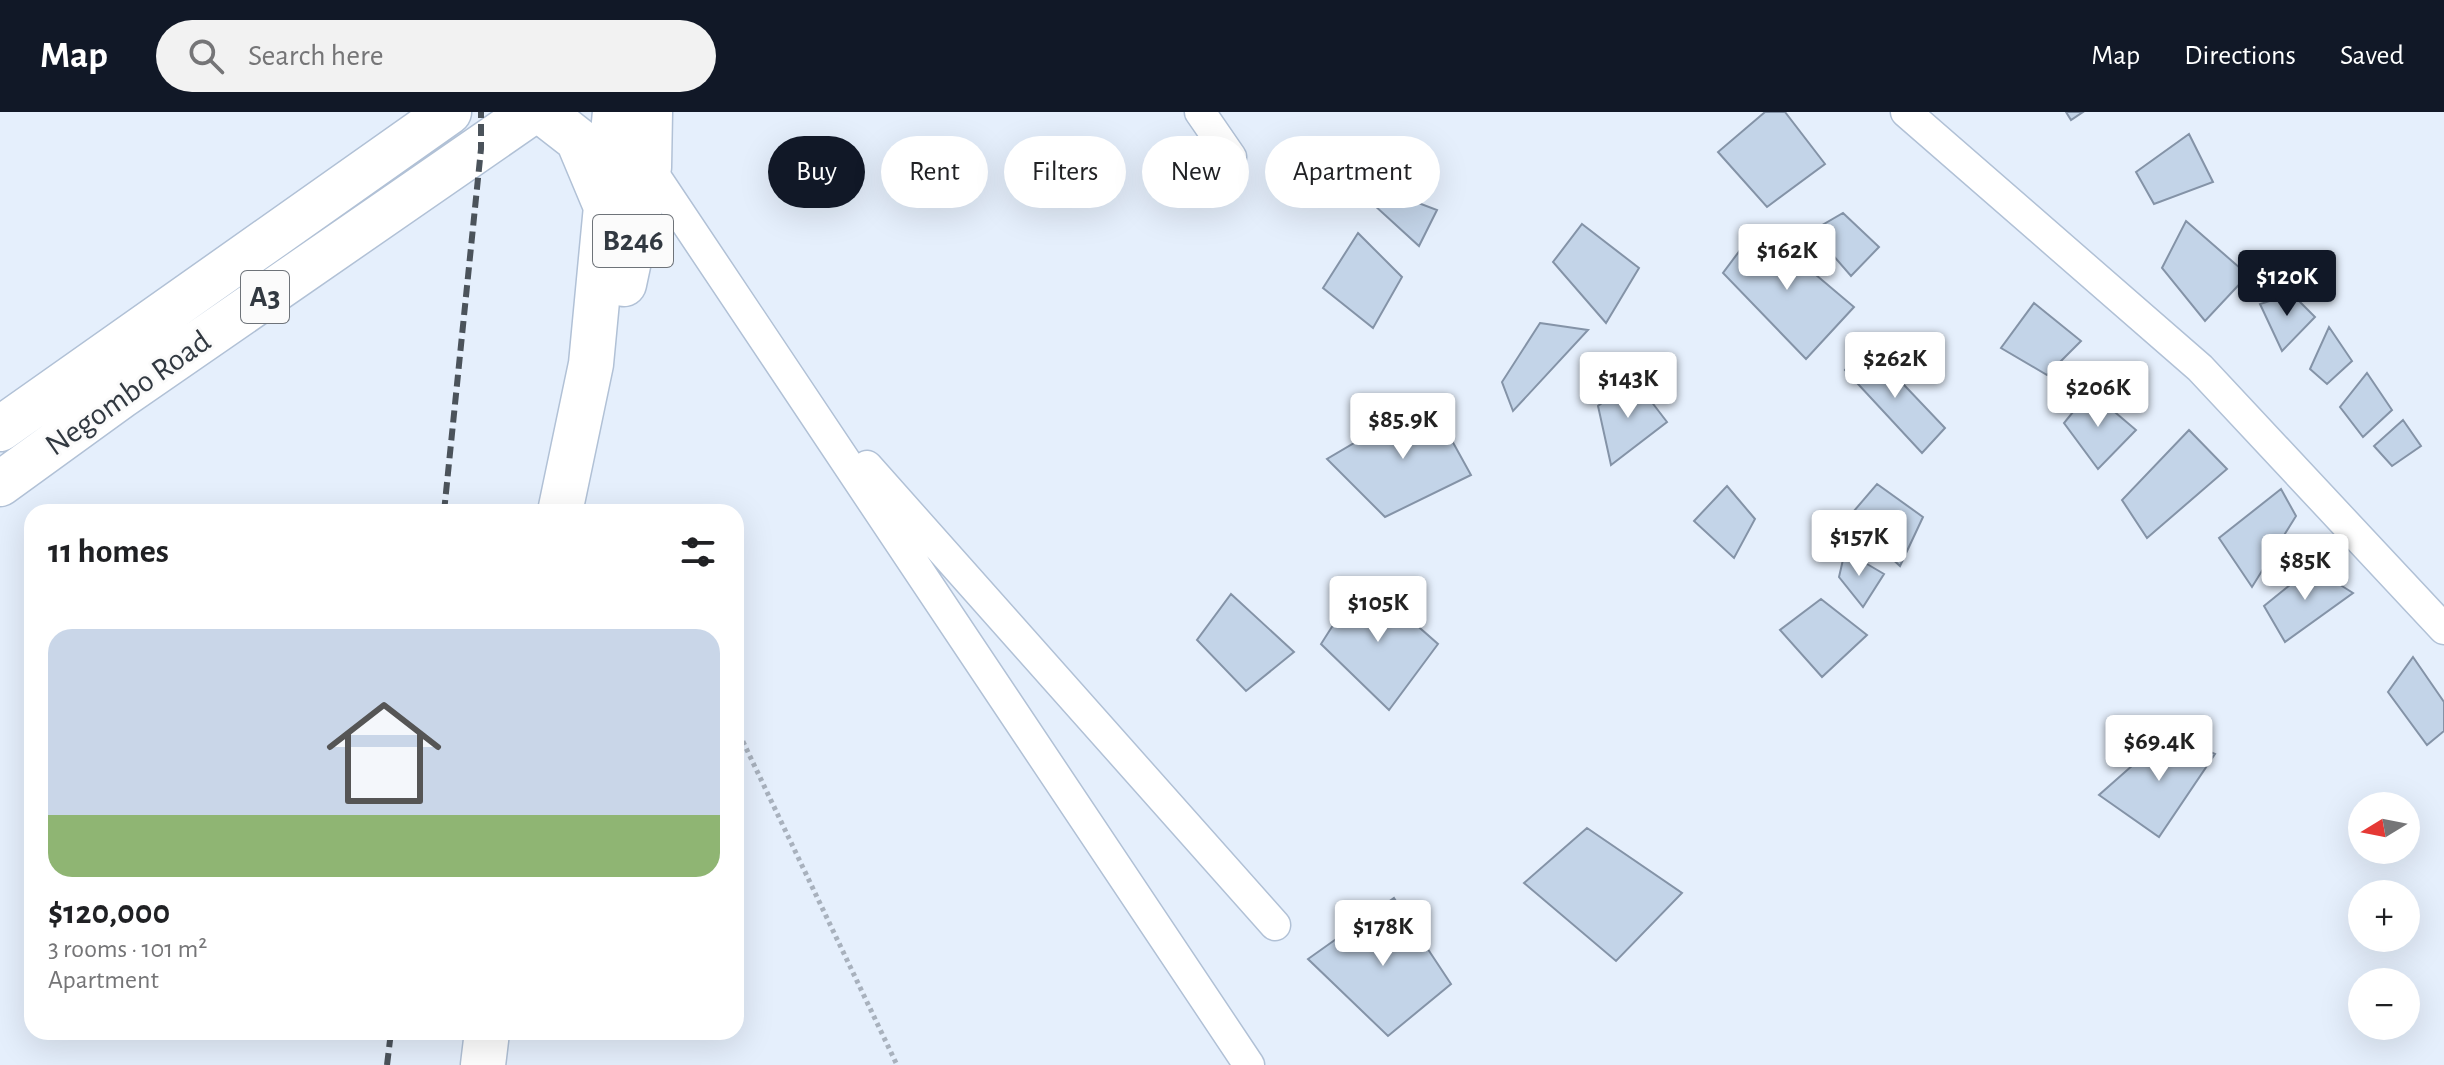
<!DOCTYPE html>
<meta charset="utf-8">
<style>
:root{--surface:#fff;--page:#f2f2f2;--text:#202124;--muted:#757577;--accent:#111827}
body{margin:0;font-family:"Alegreya Sans",sans-serif;background:var(--page);color:var(--text);height:100vh;display:flex;flex-direction:column;font-size:30px;white-space:nowrap}
*{box-sizing:border-box;margin:0}
p{font-size:26px;color:var(--muted)}
.icon{flex:none;width:44px;height:44px;fill:none;stroke:currentColor;stroke-width:2;stroke-linecap:round;stroke-linejoin:round}
.map{position:relative;flex:1;overflow:hidden}
.details{position:absolute;left:24px;top:392px;width:720px;height:536px;display:flex;flex-direction:column;background:var(--surface);border-radius:24px;box-shadow:0 8px 32px #0002}
.details>*{flex:none}
.guide{position:absolute;left:768px;top:24px;width:760px;height:72px;display:flex;gap:16px}
.needle{width:52px;rotate:260deg}
.controls{position:absolute;left:2348px;top:680px;display:grid;gap:16px}
.controls a{display:grid;place-items:center;width:72px;height:72px;border-radius:50%;background:var(--surface);box-shadow:0 8px 32px #0002;font-size:40px}
.price{position:absolute;translate:-50% -68px;padding:0 18px;border-radius:8px;background:#fff;color:#222;font-size:26px;line-height:52px;filter:drop-shadow(0 2px 4px #0008)}
.price::after{content:'';position:absolute;left:50%;top:48px;width:24px;height:18px;margin-left:-12px;background:inherit;clip-path:polygon(0 0,100% 0,50% 100%)}
.price.selected{background:var(--accent);color:#fff}
ul{padding:0;list-style:none}
li{display:grid;align-content:center;gap:16px;height:424px;padding:0 24px}
li span{display:grid;place-items:center;height:248px;border-radius:24px;color:#555}
li>.icon{margin-inline-start:auto}
span .icon{width:144px;height:144px;fill:#fffc;stroke-width:1}
li b{font-size:34px}
h2{display:flex;justify-content:space-between;align-items:center;height:96px;padding:0 24px;font-size:34px}
.tag{padding:0 28px;border-radius:36px;background:var(--surface);box-shadow:0 8px 32px #0002;font-size:28px;line-height:72px}
.tag.selected{background:var(--accent);color:#fff}
header{display:flex;align-items:center;gap:48px;box-sizing:border-box;height:112px;padding:0 40px;background:var(--accent);color:#fff}
header strong{font-size:38px}
nav{display:flex;gap:44px;margin-inline-start:auto;font-size:28px}
.search{width:560px;height:72px;background:var(--page);display:flex;align-items:center;gap:20px;box-sizing:border-box;padding:0 28px;border-radius:44px;color:var(--muted);font-size:30px}
.map>svg:first-child{display:block}
.building{fill:#c3d4e8;stroke:#8493a7;stroke-width:2}
.lines{fill:none;stroke-linecap:round;stroke-linejoin:round}
.minor-casing{stroke:#b1c1d6;stroke-width:33}
.primary-casing{stroke:#b1c1d6;stroke-width:47}
.trunk-casing{stroke:#b1c1d6;stroke-width:47}
.path{stroke:#a8b1bd;stroke-width:5;stroke-dasharray:4 4;stroke-linecap:butt}
.minor{stroke:#fff;stroke-width:30}
.primary{stroke:#fff;stroke-width:44}
.trunk{stroke:#fff;stroke-width:44}
.rail{stroke:#4b535b;stroke-width:6;stroke-dasharray:12 6;stroke-linecap:butt}
.labels{text-anchor:middle;dominant-baseline:central;stroke-width:6;stroke-linejoin:round;paint-order:stroke}
.shield{fill:#fbfbfb;stroke:#6e7379;stroke-width:2}
.shield-label{font-size:30px;font-weight:bold;fill:#323941}
.street-label{font-size:32px;fill:#323941;stroke:#fbfbfb}
</style>
<header>
<strong>Map</strong>
<div class="search"><svg class="icon" aria-label="search" viewBox="0 0 24 24"><circle cx="10" cy="10" r="6"/><path d="M15 15l6 6"/></svg>Search here</div>
<nav><a>Map</a><a>Directions</a><a>Saved</a></nav>
</header>
<div class="map">
<svg width="2444" height="953" viewBox="0 0 2444 953">
<rect width="100%" height="100%" fill="#e5effc"/>
<path class="building" d="M1765,0H1785L1825,52L1767,95L1718,40Z
M2066,0H2083L2071,8Z
M2189,22L2213,70L2154,92L2136,60Z
M1400,84L1437,98L1419,134L1374,93Z
M1843,101L1879,135L1851,164L1812,119Z
M2186,109L2248,163L2205,209L2162,156Z
M1582,112L1639,156L1606,211L1553,150Z
M1758,114L1854,195L1806,247L1723,161Z
M1358,121L1402,165L1373,216L1323,176Z
M2292,182L2315,205L2282,239L2260,192Z
M2034,191L2081,229L2047,263L2001,236Z
M1540,211L1588,218L1513,299L1502,270Z
M2329,215L2352,249L2327,272L2310,257Z
M1867,234L1945,316L1922,341L1845,258Z
M2367,261L2392,298L2363,325L2340,295Z
M1634,267L1667,310L1611,353L1598,294Z
M2090,279L2136,318L2098,357L2064,311Z
M1429,287L1471,363L1385,405L1327,347Z
M2403,308L2421,334L2392,354L2374,334Z
M2189,318L2227,357L2147,426L2122,388Z
M1877,372L1923,405L1900,454L1848,406Z
M1727,374L1755,407L1734,446L1694,409Z
M2281,377L2296,404L2252,475L2219,426Z
M1845,439L1884,462L1863,495L1839,465Z
M2312,455L2353,481L2285,530L2264,494Z
M1363,466L1438,532L1389,598L1321,532Z
M1231,482L1294,540L1246,579L1197,528Z
M1821,487L1867,523L1822,565L1780,518Z
M2413,545L2444,590V619L2427,633L2388,580Z
M2168,622L2215,642L2159,725L2099,683Z
M1587,716L1682,781L1616,849L1524,771Z
M1394,786L1451,872L1388,924L1308,847Z"/>
<g class="lines">
<defs>
<path id="minor" d="M1200,0L1231,45
M1906,0L2200,256L2444,517
M649,55L1249,953
M867,354L1275,813"/>
<path id="primary" d="M542,0L578,28L604,90
M624,172L649,55L650,0
M560,400L591,252L615,0
M483,953L487,920"/>
<path id="trunk" d="M0,317L449,0
M0,372L120,285L532,0"/>
</defs>
<use href="#minor" class="minor-casing"/>
<use href="#primary" class="primary-casing"/>
<use href="#trunk" class="trunk-casing"/>
<path class="path" d="M736,615L897,953"/>
<use href="#minor" class="minor"/>
<use href="#primary" class="primary"/>
<use href="#trunk" class="trunk"/>
<path class="rail" d="M444,400L481,37V0
M387,953L391,920"/>
</g>
<g class="labels">
<g class="shield">
<rect x="593" y="103" width="80" height="52" rx="6"/>
<rect x="241" y="159" width="48" height="52" rx="6"/>
</g>
<g class="shield-label">
<text x="633" y="129">B246</text>
<text x="265" y="185">A3</text>
</g>
<g class="street-label">
<text transform="translate(128 281) rotate(-35)">Negombo Road</text>
</g>
</g>
</svg>
<div class="controls">
<a><svg class="needle" viewBox="-14 -14 28 28"><path d="M0-13l5 13h-10z" fill="#e53935"/><path d="M0 13l5-13h-10z" fill="#757577"/></svg></a>
<a>+</a>
<a>−</a>
</div>
<b class="price" style="left:1787px;top:180px">$162K</b>
<b class="price selected" style="left:2287px;top:206px">$120K</b>
<b class="price" style="left:1895px;top:288px">$262K</b>
<b class="price" style="left:1628px;top:308px">$143K</b>
<b class="price" style="left:2098px;top:317px">$206K</b>
<b class="price" style="left:1403px;top:349px">$85.9K</b>
<b class="price" style="left:1859px;top:466px">$157K</b>
<b class="price" style="left:2305px;top:490px">$85K</b>
<b class="price" style="left:1378px;top:532px">$105K</b>
<b class="price" style="left:2159px;top:671px">$69.4K</b>
<b class="price" style="left:1383px;top:856px">$178K</b>
<div class="guide">
<a class="tag selected">Buy</a>
<a class="tag">Rent</a>
<a class="tag">Filters</a>
<a class="tag">New</a>
<a class="tag">Apartment</a>
</div>
<section class="details">
<h2>11 homes<svg class="icon" aria-label="filters" viewBox="0 0 24 24"><path d="M4 7h16M4 17h16"/><circle cx="9" cy="7" r="2"/><circle cx="15" cy="17" r="2"/></svg></h2>
<ul>
<li><span style="background:linear-gradient(#c9d6e8 75%,#8fb573 0)"><svg class="icon" aria-label="home" viewBox="0 0 24 24"><path d="M3 11l9-7 9 7M6 9v11h12V9"/></svg></span><div><b>$120,000</b><p>3 rooms · 101 m²</p><p>Apartment</p></div></li>
</ul>
</section>
</div>
